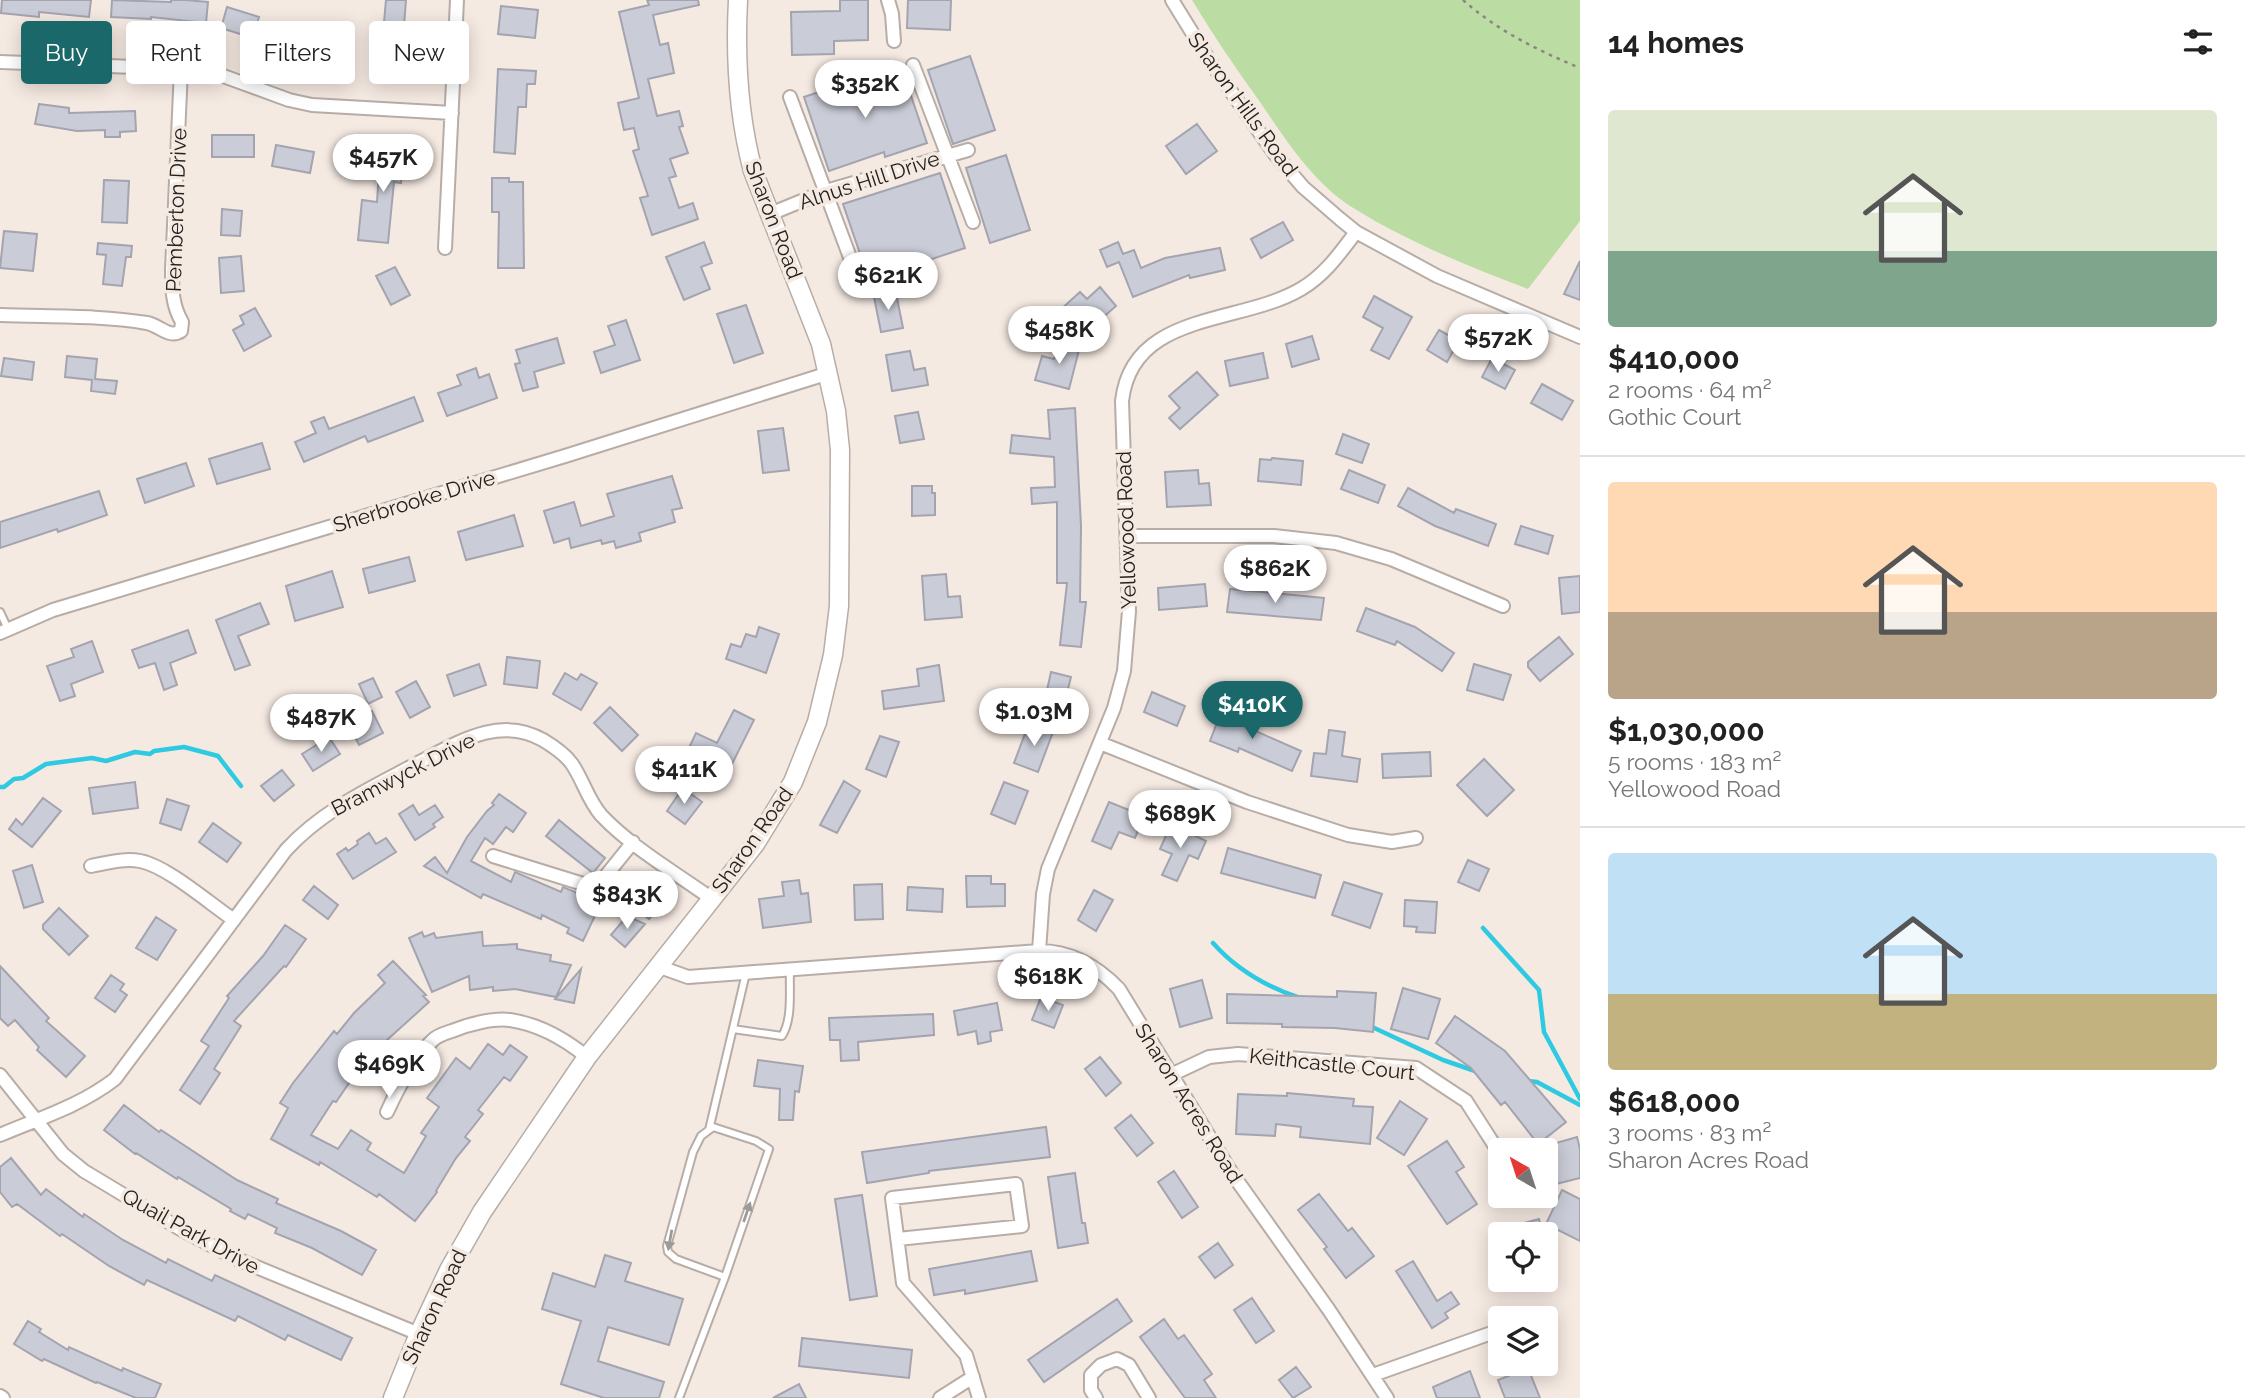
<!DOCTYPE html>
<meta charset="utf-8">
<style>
:root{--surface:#fff;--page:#f2f2f2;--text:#222;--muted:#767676;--line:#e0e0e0;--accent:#1a686a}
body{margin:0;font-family:Raleway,sans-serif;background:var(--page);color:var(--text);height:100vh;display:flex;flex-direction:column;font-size:26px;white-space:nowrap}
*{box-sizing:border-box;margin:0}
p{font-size:23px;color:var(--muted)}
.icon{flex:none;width:38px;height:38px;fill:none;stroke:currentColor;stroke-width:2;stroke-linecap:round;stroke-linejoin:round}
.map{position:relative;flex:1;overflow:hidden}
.details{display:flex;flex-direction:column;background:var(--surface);width:665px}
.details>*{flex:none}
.guide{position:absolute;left:21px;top:21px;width:665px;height:63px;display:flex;gap:14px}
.needle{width:46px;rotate:321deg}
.buttons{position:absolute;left:1488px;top:1138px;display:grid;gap:14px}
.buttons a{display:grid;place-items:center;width:70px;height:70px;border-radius:7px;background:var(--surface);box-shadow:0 4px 18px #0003;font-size:35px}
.price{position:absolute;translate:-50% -60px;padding:0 16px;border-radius:24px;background:#fff;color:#222;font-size:23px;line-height:46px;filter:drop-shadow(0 2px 4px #0008)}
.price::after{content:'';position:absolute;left:50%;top:42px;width:21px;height:16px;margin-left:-10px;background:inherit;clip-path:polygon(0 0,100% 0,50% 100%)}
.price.selected{background:var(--accent);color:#fff}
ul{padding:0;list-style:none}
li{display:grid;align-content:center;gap:14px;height:371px;padding:0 28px}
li+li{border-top:2px solid var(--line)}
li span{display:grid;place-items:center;height:217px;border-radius:7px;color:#555}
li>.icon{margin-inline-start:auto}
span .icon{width:126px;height:126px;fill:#fffc;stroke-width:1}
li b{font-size:30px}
h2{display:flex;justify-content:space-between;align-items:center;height:84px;padding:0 28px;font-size:30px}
.chip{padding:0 24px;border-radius:7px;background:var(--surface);box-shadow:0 4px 18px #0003;font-size:24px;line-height:63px}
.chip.selected{background:var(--accent);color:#fff}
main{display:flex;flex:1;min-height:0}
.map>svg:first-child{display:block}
.green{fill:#bbdda3}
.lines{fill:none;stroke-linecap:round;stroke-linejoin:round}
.stream{stroke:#2fcae2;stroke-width:4.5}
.building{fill:#caccd7;stroke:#a3a4af;stroke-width:2}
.lane-casing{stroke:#b7ada6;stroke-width:10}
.street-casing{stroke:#b7ada6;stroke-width:16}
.secondary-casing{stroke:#b7ada6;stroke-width:21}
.path{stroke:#8c857f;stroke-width:2.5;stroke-dasharray:3.5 5;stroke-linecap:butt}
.lane{stroke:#fff;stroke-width:6}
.street{stroke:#fff;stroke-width:12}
.secondary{stroke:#fff;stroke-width:18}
.oneway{fill:#9d9b9a}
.labels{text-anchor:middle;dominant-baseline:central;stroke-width:7;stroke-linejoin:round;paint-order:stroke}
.street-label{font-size:21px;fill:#25211e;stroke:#f5eae2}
</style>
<main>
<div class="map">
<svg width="1580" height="1398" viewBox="0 0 1580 1398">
<rect width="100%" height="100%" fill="#f5eae2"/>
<path class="green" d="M1192,0H1580V221L1528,289C1467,266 1406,241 1350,206C1312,181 1285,139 1260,102C1236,69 1213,35 1192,0Z"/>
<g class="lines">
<path class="stream" d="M0,787H4L14,779L23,778L46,764L92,758L106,761L135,752L150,754L154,751L184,747L218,756L241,786
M1483,928L1539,990L1544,1032L1580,1099
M1213,943C1236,969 1267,987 1300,998
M1370,1026L1443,1060L1478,1072
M1528,1081L1537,1082L1580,1105"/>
</g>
<path class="building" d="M2,0H91L89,17L39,12V17L1,13Z
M112,0L171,2V0H186L208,2L206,23L151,17V19L111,17Z
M386,0H406L400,78L379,77Z
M647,0H698L699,5L653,15L660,45L668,43L674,73L648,79L657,116L679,111L683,126L679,127L688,153L670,159L676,176L669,178L679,208L693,203L698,219L652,235L640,198L648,196L633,151L639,149L634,128L624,130L618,103L639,98L619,12L649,5Z
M840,0H868V40L834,41V54L792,55L791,12L840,11Z
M908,0H951L950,30L907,28Z
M501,6L538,10L535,38L498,34Z
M227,7L259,17L253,38L221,28Z
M281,28L312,36L306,56L276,47Z
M970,56L995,130L953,144L928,70Z
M498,69L536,71L535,84H527L526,107H518L515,154L494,152Z
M902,69L927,143L885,157L884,152L829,171L804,97L846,83L847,87Z
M39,104L69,108V113L135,111L136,131L120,132V137H105V130L77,131L35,124Z
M1197,124L1217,151L1186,174L1166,146Z
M212,135H254V157H212Z
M381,138L404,139L401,183L394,182L388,243L358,240L362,200L377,202Z
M276,145L314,152L310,173L272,166Z
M1006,155L1030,230L990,243L966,168Z
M940,173L965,248L926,261L925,258L868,277L843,204Z
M492,178H509V182H523L524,268H498L499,212H492Z
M104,180L129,181L127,223L102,222Z
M222,209L242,211L240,236L221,235Z
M1283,222L1293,240L1261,258L1251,239Z
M4,231L37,234L33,271L0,268Z
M704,242L712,263L701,267L710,289L684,300L666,257Z
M1118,242L1123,254L1134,250L1141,268L1165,258L1220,248L1225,270L1190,278L1189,275L1133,297L1119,262L1107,267L1100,250Z
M98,243L132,246L131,257H126L122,286L103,284L106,255L97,254Z
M241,256L244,291L221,293L219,258Z
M1580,261V300L1564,294Z
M395,267L410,295L391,305L376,276Z
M1100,287L1116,306L1082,336L1059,311L1080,292L1087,299Z
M896,293L903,328L881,332L874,297Z
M1374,296L1412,317L1389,359L1371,350L1383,328L1363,317Z
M746,305L763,353L734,363L717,314Z
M255,308L271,336L244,351L233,330L244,324L240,316Z
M626,320L640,360L601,373L594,352L615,345L608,326Z
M1439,330L1459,341L1447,362L1427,350Z
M1312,336L1319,359L1292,367L1286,344Z
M557,338L564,363L534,372L538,387L523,391L515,364L520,363L516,350Z
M1060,340L1080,346L1069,389L1035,380L1042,356L1054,359Z
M910,351L914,370L925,368L928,385L892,391L886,355Z
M1263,353L1268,378L1230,386L1225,361Z
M67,356L97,359L95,379L117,381L115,394L91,391L92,380L65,377Z
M4,358L34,362L32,380L1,376Z
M1492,358L1515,370L1505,389L1482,377Z
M476,368L479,378L489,374L497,398L447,416L438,393L461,385L457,375Z
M1197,372L1218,395L1180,429L1169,418L1180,408L1169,396Z
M1542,384L1573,401L1562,420L1531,403Z
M414,397L423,421L368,442L365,436L304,462L295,442L316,433L311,422L324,417L329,429Z
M1075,408L1081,526L1080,602H1086L1081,647L1060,645L1067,583H1057V502L1032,504L1031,488L1055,487L1054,457L1010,453L1012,435L1050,439L1048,410Z
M918,412L924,439L900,443L895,416Z
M783,428L789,470L763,473L758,431Z
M1343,434L1369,444L1362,463L1336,454Z
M262,443L270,469L217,484L209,459Z
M1272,458L1303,461L1301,485L1258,481L1260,459L1271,460Z
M186,463L194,486L145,503L137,479Z
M1198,470L1199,484L1209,483L1211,505L1167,507L1165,472Z
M1349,470L1385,485L1378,503L1341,489Z
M672,476L682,508L672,510L675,522L639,533L641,541L616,548L614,541L602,544L601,540L571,548L569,538L554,543L544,511L574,502L581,526L614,516L607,494Z
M912,486H932V493H935V515L912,516Z
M1408,488L1454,513L1456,509L1496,524L1488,546L1435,526L1398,506Z
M99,491L107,515L58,532L57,529L0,548V522Z
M514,515L523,546L466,560L458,532Z
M1521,526L1553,536L1548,554L1515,544Z
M409,557L415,581L369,593L363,569Z
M332,571L343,607L295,621L286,586Z
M946,574L948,597L960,596L962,617L925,620L922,576Z
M1580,576V612L1562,614L1559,578Z
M1205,584L1207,606L1159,610L1158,588Z
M1230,589L1324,598L1321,620L1227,612Z
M260,603L269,624L238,636L250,665L235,670L216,620Z
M1366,608L1415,627L1454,653L1442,671L1397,641L1395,645L1357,631Z
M759,627L779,634L766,673L726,659L731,644L741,647L746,634L756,637Z
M188,630L196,653L170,663L177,685L164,690L155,663L139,668L132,650Z
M1559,637L1573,654L1540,681L1528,667V662Z
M92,641L103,672L71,684L75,696L60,701L47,666L74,657L71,649Z
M507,657L540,661L537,688L504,684Z
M479,664L486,685L454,696L447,675Z
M1474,664L1511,675L1503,700L1467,690Z
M939,665L944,701L884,709L882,691L919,686L917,669Z
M1051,672L1071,677L1062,713L1043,708Z
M565,673L577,680L581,674L597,683L581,710L553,694Z
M373,678L382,697L368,704L359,684Z
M416,681L430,707L410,718L396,692Z
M1152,692L1185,706L1177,726L1144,712Z
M610,707L638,735L622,751L594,723Z
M1223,707L1238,713L1235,722L1301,751L1292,771L1239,748L1238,752L1210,741Z
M734,710L754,720L729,770L688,750L696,733L717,743Z
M372,711L383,733L359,745L348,723Z
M1029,723L1053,732L1038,772L1014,763Z
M1329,730L1345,732L1342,756L1360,759L1357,782L1311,776L1314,753L1326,754Z
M880,736L899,742L886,777L866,769Z
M329,737L340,754L313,771L302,754Z
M1430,752L1431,776L1383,778L1382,754Z
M1484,759L1514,790L1487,816L1457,785Z
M282,770L294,785L274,801L261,786Z
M844,781L860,791L837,833L820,825Z
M135,782L138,808L93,814L89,788Z
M1004,782L1028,791L1015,824L991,814Z
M683,788L702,802L685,824L667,811Z
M499,794L526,813L513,832L506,827L493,844L485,838L471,861L511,882L515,872L561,892L563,887L601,903L583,941L567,933L569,928L542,915L541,919L483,894L481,898L424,866L435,857L447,873L467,837L487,811L494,805L492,803Z
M43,798L61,811L32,847L9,829L16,819L22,825Z
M167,799L189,806L181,830L160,823Z
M1109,802L1144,816L1135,838L1119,832L1111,849L1092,841Z
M413,805L419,815L435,805L443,817L433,824L435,827L415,840L399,814Z
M559,820L605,858L593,873L546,836Z
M213,823L241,843L227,862L199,842Z
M1171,824L1206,841L1198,859L1189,855L1177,881L1162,875L1172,854L1160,849Z
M369,833L376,844L386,838L396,852L353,879L337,854L346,848L348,851L358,844L357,841Z
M1228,848L1321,875L1315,898L1221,873Z
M1468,860L1489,869L1479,891L1458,882Z
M32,865L43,902L24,908L13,871Z
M966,876H991V884H1005V906L967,907Z
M639,878L665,901L649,919L622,897Z
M799,880L801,894L808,893L811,922L763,928L759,899L784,896L782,882Z
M1344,882L1382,894L1370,928L1332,915Z
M882,884L883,919L855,920L854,885Z
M314,886L338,905L328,919L303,900Z
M908,887L943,889L942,912L907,910Z
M1094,890L1113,900L1096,931L1078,920Z
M1405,900L1437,902L1435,933L1416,932L1417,927L1404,926Z
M59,908L88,936L69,955L43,929V925Z
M627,916L645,924L625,947L611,935Z
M156,917L176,930L157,960L136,948Z
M285,925L306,939L286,967L284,966L234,1021L241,1026L214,1069L220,1073L200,1104L180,1090L209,1046L201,1041L229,998L227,996L263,956Z
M422,932L424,937L434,933L436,938L482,932L483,946L517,944V949L551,955L550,961L571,965L556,997L515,989L493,991V987L470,990L469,976L432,992L409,938Z
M393,961L426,995L423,996L429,1002L387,1040L372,1059L375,1061L365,1075L358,1070L336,1102L333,1101L311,1135L338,1149L351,1130L371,1143L367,1150L404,1173L426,1136L421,1133L439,1107L427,1098L456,1058L470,1069L488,1044L503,1055L510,1045L527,1057L510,1081L504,1077L478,1110L483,1114L465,1137L470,1141L456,1158L436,1191L437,1192L415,1221L379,1194L377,1197L320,1162L319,1165L271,1139L288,1108L280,1103L293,1083L334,1031L337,1034L354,1013L385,983L378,975Z
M0,966L49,1018L46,1021L85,1056L66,1077L37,1050L39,1047L15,1020L8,1026L0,1018Z
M581,969L574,1003L555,999Z
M111,975L124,984L120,990L127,995L115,1012L95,998Z
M1202,980L1212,1018L1180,1027L1170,989Z
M1403,988L1440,999L1428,1039L1391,1029Z
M1337,991L1376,993L1373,1032L1335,1028L1282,1027V1024L1227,1023V994L1337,997Z
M1041,997L1063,1005L1054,1028L1032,1020Z
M997,1003L1002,1030L990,1032L991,1041L978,1044L976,1031L958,1035L954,1011Z
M933,1014L934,1035L858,1042L859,1060L841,1061L840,1040H830L829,1018Z
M1455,1016L1505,1051L1566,1122L1538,1144L1505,1102L1501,1105L1471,1068L1436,1043Z
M1100,1057L1121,1083L1106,1096L1085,1069Z
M758,1060L803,1066L799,1092L795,1091L793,1120H779L780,1089L754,1086Z
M1287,1093L1354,1099L1353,1106L1373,1107L1370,1144L1300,1137L1301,1127L1276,1124L1275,1136L1236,1134L1238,1094L1287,1096Z
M1400,1101L1427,1119L1404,1155L1377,1138Z
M124,1105L159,1132L161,1130L237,1180L278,1199L276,1203L341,1231L376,1250L362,1275L312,1248L275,1233L277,1228L248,1214L245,1219L230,1211L231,1209L178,1177L177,1179L136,1153L135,1154L104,1130Z
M1131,1115L1153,1143L1137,1156L1115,1128Z
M1046,1127L1050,1157L929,1171V1173L867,1183L862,1152Z
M1577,1137L1580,1149V1178L1556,1184L1546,1146Z
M1447,1141L1464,1167L1456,1172L1477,1204L1447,1224L1408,1166Z
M11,1158L41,1195L46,1189L83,1217L84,1214L123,1240L166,1263L168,1259L212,1281L215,1275L352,1338L341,1360L288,1335L285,1340L238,1316L235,1321L147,1280L144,1285L109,1266L62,1234L60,1236L17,1204L12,1207L0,1192V1167Z
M1174,1171L1198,1207L1182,1218L1158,1182Z
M1075,1173L1082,1223H1085L1088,1243L1058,1248L1048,1177Z
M1562,1190L1580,1199V1241L1546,1224Z
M1319,1194L1348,1231L1352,1228L1374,1256L1346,1278L1324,1249L1327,1247L1298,1210Z
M862,1195L877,1296L850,1300L835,1199Z
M1539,1219L1543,1234H1500L1499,1230Z
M1218,1243L1233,1265L1215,1278L1199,1257Z
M1031,1251L1037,1281L965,1294V1290L934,1295L929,1269Z
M605,1255L631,1263L625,1281L683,1299L669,1345L608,1327L598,1361L664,1382L659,1398H604L561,1384L581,1321L542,1309L553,1273L595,1287Z
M1413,1261L1437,1301L1451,1292L1459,1304L1445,1313L1448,1318L1432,1328L1396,1271Z
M1252,1298L1274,1331L1256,1343L1234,1310Z
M1117,1299L1132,1321L1044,1382L1028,1360Z
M1164,1319L1178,1339L1184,1335L1212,1374L1204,1380L1216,1398H1185L1140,1337Z
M28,1321L41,1329L39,1332L68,1350L69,1347L122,1371L123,1368L161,1384L155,1398H136L97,1382L96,1383L44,1359L42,1361L14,1344Z
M802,1338L912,1350L909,1378L799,1366Z
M1296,1367L1311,1387L1293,1398L1279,1380Z
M1528,1368L1540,1398H1505L1498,1380Z
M1470,1371L1480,1398H1437L1433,1387Z
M799,1384L806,1398H773Z"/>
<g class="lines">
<defs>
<path id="lane" d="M0,612L8,629
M733,1029L782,1036C793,1018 789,991 790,970
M709,1130L746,973
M679,1398L725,1277L769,1149L756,1141L713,1127L701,1136L693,1152L667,1246L668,1252L676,1259L725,1277"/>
<path id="street" d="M888,0L892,14L894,41
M1172,0L1209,60L1274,153L1303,187L1340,219L1356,232L1437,276L1580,337
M0,62L162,68L215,73L289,100L312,105L452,113
M913,65L973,222
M790,97L854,268
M770,214L826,191L968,150
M445,248L457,0
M0,315C48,317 99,315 147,323C159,325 169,339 181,331L182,322C172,305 172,289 172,270L181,69
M1127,536H1274L1336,543L1391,559L1503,606
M0,633L53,610L565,456L829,373
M1100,743L1247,802L1348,835L1392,842L1416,838
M493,856L596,888L633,842
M91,866C107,863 124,858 140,861C167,866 210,904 234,920
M1039,951L1043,894L1048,869L1114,708L1124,671L1129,611L1122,401C1132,311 1240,325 1301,289C1325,275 1340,253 1356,232
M660,967L688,977L1039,951C1072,951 1097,966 1119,989L1231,1172L1329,1310L1387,1398
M1173,1074L1209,1057L1238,1054L1416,1068L1466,1101L1500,1154
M0,1075L63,1154L84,1171L182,1230L237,1259L419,1334
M387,1112C398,1088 413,1058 433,1040C438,1035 446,1033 452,1031C469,1024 493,1018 510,1020C538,1024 566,1040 587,1057
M0,1135C40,1118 80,1106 115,1079L286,850C322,811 367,790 414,765C454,745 498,714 543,740C553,746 565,754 572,764C583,780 588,800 601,815C631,847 676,873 712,899
M898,1239L1022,1226L1016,1184L892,1198L903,1283L966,1355L979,1398
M1534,1318L1542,1315
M1373,1375L1500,1330
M0,1396L3,1398
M940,1398L973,1377
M1096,1398L1091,1390V1375L1101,1365L1117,1359L1129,1365L1149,1398"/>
<path id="secondary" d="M393,1398L419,1334L449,1270L482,1212L587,1057L755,844L793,782L817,722L833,655L839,606L840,450L836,411L821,344L753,171C738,115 735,58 738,0"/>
</defs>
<use href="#lane" class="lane-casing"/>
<use href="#street" class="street-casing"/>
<use href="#secondary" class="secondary-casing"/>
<path class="path" d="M1463,0C1498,31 1537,50 1580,68"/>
<use href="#lane" class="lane"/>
<use href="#street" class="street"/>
<use href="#secondary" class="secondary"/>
</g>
<defs><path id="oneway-solid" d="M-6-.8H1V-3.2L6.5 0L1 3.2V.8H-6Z" transform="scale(1.75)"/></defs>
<g class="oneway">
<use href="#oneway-solid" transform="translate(747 1212) rotate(-71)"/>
<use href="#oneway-solid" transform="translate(670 1240) rotate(100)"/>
</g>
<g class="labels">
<g class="street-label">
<text transform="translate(1243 104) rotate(54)">Sharon Hills Road</text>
<text transform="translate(869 180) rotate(-18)">Alnus Hill Drive</text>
<text transform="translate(176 210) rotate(-88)">Pemberton Drive</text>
<text transform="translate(774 220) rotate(69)">Sharon Road</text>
<text transform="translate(414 501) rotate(-17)">Sherbrooke Drive</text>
<text transform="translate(1126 530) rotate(-92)">Yellowood Road</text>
<text transform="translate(403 774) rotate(-27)">Bramwyck Drive</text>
<text transform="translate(752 840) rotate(-55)">Sharon Road</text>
<text transform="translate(1332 1064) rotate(6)">Keithcastle Court</text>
<text transform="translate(1189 1103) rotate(58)">Sharon Acres Road</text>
<text transform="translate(191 1231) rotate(29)">Quail Park Drive</text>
<text transform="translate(434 1307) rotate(-65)">Sharon Road</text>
</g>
</g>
</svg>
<div class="buttons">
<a><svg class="needle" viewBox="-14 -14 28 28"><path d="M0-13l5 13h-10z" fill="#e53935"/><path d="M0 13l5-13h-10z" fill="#767676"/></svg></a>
<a><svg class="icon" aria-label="locate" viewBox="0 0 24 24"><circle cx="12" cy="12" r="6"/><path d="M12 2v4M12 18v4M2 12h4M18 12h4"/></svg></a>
<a><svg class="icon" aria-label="layers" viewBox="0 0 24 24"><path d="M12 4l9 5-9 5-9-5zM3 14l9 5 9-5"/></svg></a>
</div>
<b class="price" style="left:865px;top:120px">$352K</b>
<b class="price" style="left:383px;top:194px">$457K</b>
<b class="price" style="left:888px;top:312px">$621K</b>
<b class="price" style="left:1059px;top:366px">$458K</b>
<b class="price" style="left:1498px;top:374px">$572K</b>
<b class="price" style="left:1275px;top:605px">$862K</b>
<b class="price selected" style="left:1252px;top:741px">$410K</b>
<b class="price" style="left:1034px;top:748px">$1.03M</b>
<b class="price" style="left:321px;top:754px">$487K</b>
<b class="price" style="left:684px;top:806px">$411K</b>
<b class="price" style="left:1180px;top:850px">$689K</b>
<b class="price" style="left:627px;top:931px">$843K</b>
<b class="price" style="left:1048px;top:1013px">$618K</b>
<b class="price" style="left:389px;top:1100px">$469K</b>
<div class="guide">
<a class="chip selected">Buy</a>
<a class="chip">Rent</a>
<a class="chip">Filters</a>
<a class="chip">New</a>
</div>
</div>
<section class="details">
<h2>14 homes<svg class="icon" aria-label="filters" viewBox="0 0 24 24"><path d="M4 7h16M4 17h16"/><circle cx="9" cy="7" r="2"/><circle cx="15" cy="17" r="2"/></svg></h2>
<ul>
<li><span style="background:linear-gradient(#dfe7d0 65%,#7fa58c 0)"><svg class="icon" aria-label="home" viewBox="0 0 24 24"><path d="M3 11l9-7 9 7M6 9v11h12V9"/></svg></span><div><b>$410,000</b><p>2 rooms · 64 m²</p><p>Gothic Court</p></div></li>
<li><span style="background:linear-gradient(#ffd9b3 60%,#b9a48a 0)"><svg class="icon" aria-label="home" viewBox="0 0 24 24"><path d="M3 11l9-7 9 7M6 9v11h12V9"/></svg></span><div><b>$1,030,000</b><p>5 rooms · 183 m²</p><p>Yellowood Road</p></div></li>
<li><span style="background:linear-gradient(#bfe0f5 65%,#c2b280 0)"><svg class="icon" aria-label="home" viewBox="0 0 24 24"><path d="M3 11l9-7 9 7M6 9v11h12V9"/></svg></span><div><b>$618,000</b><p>3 rooms · 83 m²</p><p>Sharon Acres Road</p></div></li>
</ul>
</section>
</main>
